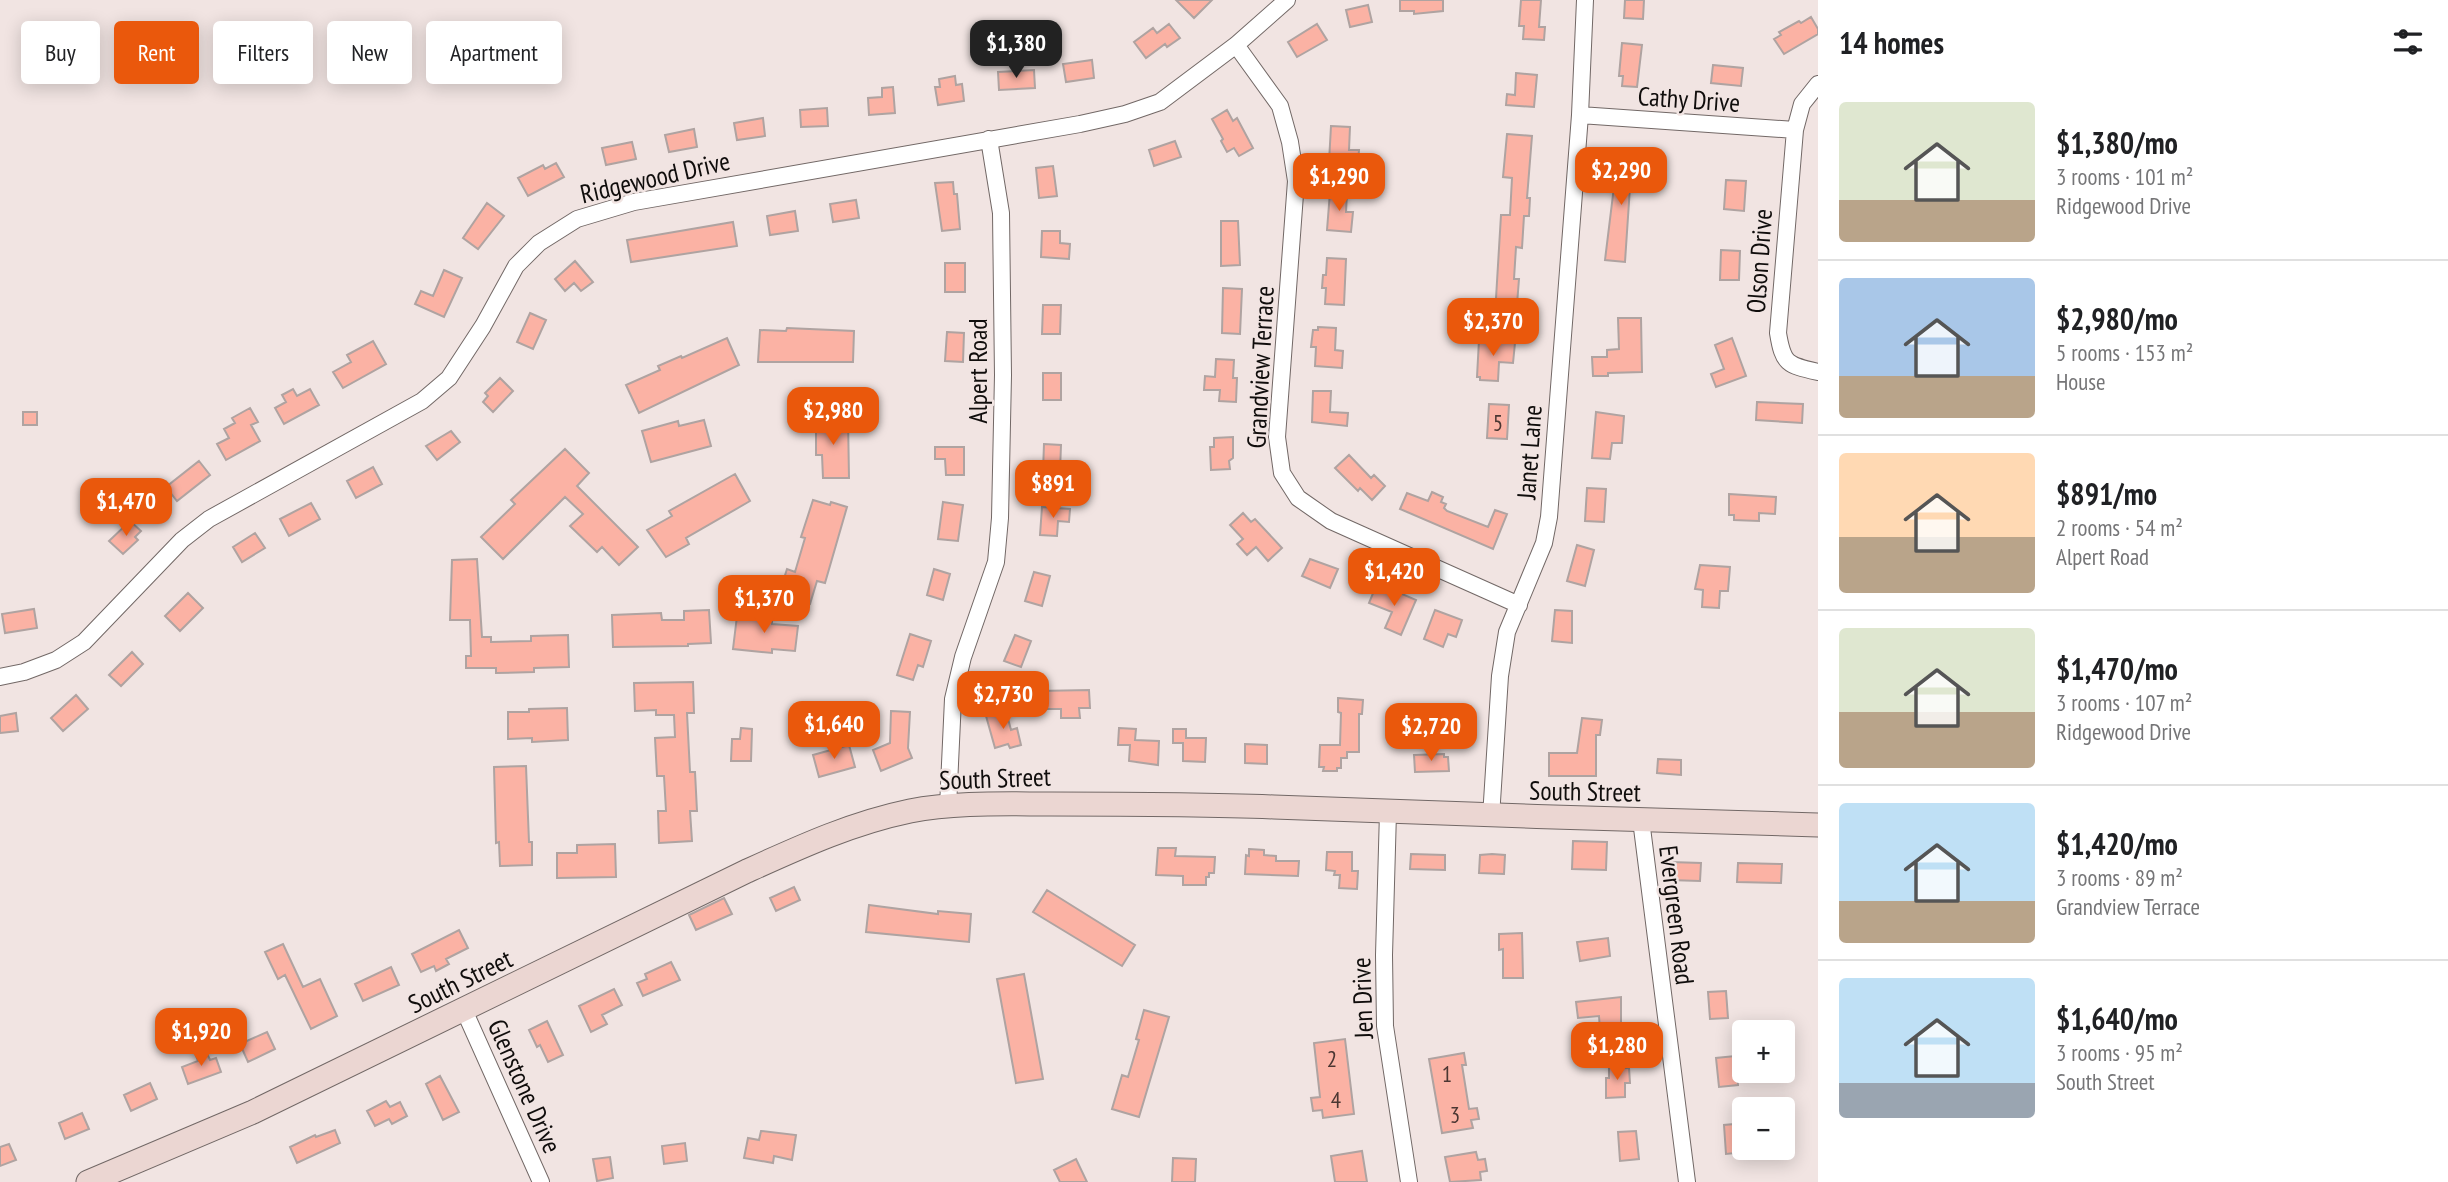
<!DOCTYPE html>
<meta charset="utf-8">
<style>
:root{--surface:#fff;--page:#f2f2f2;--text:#202124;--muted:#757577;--line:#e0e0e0;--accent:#ea580c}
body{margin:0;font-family:"PT Sans Narrow",sans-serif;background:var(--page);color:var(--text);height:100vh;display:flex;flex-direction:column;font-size:26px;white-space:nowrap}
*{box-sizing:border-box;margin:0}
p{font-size:23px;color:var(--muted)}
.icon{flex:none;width:38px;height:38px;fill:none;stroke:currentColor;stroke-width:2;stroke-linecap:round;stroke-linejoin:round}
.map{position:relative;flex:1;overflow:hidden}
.drawer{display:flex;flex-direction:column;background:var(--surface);width:630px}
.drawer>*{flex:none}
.hud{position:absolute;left:21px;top:21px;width:665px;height:63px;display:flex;gap:14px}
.tools{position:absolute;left:1732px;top:1020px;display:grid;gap:14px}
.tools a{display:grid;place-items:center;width:63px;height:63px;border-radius:7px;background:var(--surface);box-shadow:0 4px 18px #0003;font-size:35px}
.price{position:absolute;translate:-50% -60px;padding:0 16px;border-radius:14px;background:var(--accent);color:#fff;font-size:23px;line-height:46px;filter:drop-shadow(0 2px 4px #0008)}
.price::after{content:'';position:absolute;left:50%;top:42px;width:21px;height:16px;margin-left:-10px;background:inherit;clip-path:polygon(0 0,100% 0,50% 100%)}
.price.on{background:#222;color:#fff}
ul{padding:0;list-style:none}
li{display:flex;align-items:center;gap:21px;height:175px;padding:0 21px}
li+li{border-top:2px solid var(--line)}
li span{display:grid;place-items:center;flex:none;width:196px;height:140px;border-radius:7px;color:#555}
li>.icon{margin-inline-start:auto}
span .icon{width:84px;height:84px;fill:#fffc;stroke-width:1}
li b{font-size:30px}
h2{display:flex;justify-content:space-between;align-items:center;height:84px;padding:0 21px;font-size:30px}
.pill{padding:0 24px;border-radius:7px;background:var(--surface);box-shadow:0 4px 18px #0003;font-size:24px;line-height:63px}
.pill.on{background:var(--accent);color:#fff}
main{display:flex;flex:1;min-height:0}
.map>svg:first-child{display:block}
.building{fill:#fbb2a4;stroke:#afa3a1;stroke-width:2}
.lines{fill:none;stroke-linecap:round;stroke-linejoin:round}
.street-casing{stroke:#726866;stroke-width:18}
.secondary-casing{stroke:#726866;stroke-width:25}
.street{stroke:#fff;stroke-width:16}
.secondary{stroke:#ebd6d2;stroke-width:23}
.labels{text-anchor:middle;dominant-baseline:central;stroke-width:5;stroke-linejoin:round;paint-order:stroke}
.number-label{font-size:23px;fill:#4b3632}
.street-label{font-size:26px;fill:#100d0c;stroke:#f1e4e2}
</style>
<main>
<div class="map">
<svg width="1818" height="1182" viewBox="0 0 1818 1182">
<rect width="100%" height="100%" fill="#f1e4e2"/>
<path class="building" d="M1176,0H1212L1194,18Z
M1400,0H1443V11L1414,14V11H1400Z
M1521,0H1541L1539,27H1545L1544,40L1523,39L1524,26H1519Z
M1625,0H1644L1643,19L1624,18Z
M1368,5L1372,22L1350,27L1346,10Z
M1811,17L1818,29V34L1784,54L1774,39L1781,35L1779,32L1799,21L1801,23Z
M1169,24L1180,38L1167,47L1165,44L1146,58L1134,42L1153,28L1157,33Z
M1317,24L1327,40L1297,57L1288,42Z
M1622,43L1642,45L1637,87L1622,86L1623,76H1619Z
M1092,60L1094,78L1066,82L1063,64Z
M1713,65L1743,68L1741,86L1711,83Z
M1034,70L1035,88L999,90L998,72Z
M1516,73L1537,75L1534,107L1506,105L1507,94L1515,95Z
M955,76L956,85L962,84L964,101L938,105L935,87H940L939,79Z
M893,87L895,113L869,115L868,98L882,97V88Z
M827,108L828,126L801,127L800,110Z
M1227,110L1233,121L1237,118L1253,148L1239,156L1234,148L1227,152L1221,141L1223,139L1212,119Z
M763,118L765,136L737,140L734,123Z
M1331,126L1350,127L1349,150H1359L1358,163L1329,162Z
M694,129L697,147L669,152L665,135Z
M1507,134L1532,136L1527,198H1530L1529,216H1524L1522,248L1516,247L1514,279H1519L1516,317L1495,315L1501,215H1510L1512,178L1503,177Z
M1175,141L1181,157L1154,166L1149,150Z
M632,142L636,159L606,165L602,148Z
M1618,154L1638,156L1636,172H1640L1639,188L1630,187L1625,262L1605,260Z
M556,163L564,177L528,196L518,178L543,165L545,169Z
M1053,166L1057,196L1039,198L1036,168Z
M1726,180L1746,181L1744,211L1724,209Z
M953,182L954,194H957L960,229L942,231L935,183Z
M1330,192L1347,193L1346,212H1353L1351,232L1327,230Z
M856,200L859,218L833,222L830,204Z
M487,203L504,216L478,249L463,238Z
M795,211L798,231L770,235L767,216Z
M1221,221H1238L1240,265L1221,266Z
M733,222L737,246L631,262L627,240Z
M1042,231H1060V243L1070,244L1069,259L1041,257Z
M1721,250L1740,251L1739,280H1720Z
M1327,258L1346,259L1344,305L1325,304L1326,288H1322L1323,275H1326Z
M575,261L593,282L581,291L574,283L565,291L555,279Z
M945,263H965V292H945Z
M444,270L462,278L444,317L415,304L421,291L433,296Z
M1223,288L1242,289L1240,334L1222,333Z
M1043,305H1061L1060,334H1042Z
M530,313L546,320L533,349L517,342Z
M1618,318H1641L1642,372L1608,373V376H1593L1592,357H1607V350L1619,349Z
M1318,327L1336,328L1335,350L1343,351L1342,368L1315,366L1316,347H1311L1313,330H1318Z
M787,328L854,331L853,362H758L760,330L786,331Z
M947,332L964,333L963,362L945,361Z
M727,338L739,365L639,413L626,385L660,370L658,366L681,356L682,358Z
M1732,338L1746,376L1716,387L1711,374L1724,369L1715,345Z
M1479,340L1515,343L1513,363L1499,362L1498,381L1480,380V377H1477Z
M373,341L386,364L343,388L333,372L351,362L347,355Z
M1216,359L1234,360L1233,378H1237L1236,402L1219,401L1220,390H1204L1205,376L1215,377Z
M1043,373H1061V400H1043Z
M500,378L513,391L493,412L483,402L488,396L485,393Z
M293,389L297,396L310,389L319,405L284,424L275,408L286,402L282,395Z
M1313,391H1331L1330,412L1348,413L1347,426L1312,422Z
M1757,402L1803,404L1802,423L1756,420Z
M1489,404L1509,405L1507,439L1487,438Z
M250,408L258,422L251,425L260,441L226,460L217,444L229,438L224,429L235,423L232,418Z
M23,412H37V425H23Z
M1596,412L1624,416L1622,443H1612L1610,459L1592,458Z
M816,418H848L849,478H823L822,455H816Z
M704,420L711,446L651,462L642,431L678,421L679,426Z
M451,431L460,442L437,460L426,446Z
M1233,437V458L1229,461L1230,469L1211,470L1210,447H1214V438Z
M1044,444L1061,445L1060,471H1043Z
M935,447H964V475H946L945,459H935Z
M565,449L589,473L577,486L638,547L619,565L602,547L597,552L570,526L583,514L565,497L503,559L481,537L515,504L511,500Z
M1349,455L1371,478L1374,475L1385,486L1372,500L1360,488L1358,491L1335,468Z
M199,461L210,475L177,501L166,487Z
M373,467L382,484L356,498L347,481Z
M735,474L750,501L686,538L689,544L666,557L647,530L672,516L669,511Z
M1587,488L1606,489L1604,522L1585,521Z
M1432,492L1443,497L1441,502L1446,504L1444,508L1447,511L1488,527L1495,510L1507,514L1493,549L1400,509L1407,493L1428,501Z
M1729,494L1776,497L1775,514L1759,513V521L1734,520V515H1729Z
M813,500L830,505L831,502L847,507L825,583L817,581L810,604L779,594L787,569L795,572L805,538L801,537Z
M943,502L963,505L958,541L938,539Z
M311,503L320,519L289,536L280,519Z
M1042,507L1070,509L1069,522L1058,521L1057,536L1040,535Z
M1243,513L1251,522L1255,519L1282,548L1268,561L1256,547L1247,555L1237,544L1243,539L1230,525Z
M130,521L141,531L135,537L138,540L123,554L109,541Z
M255,533L265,548L242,562L233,547Z
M1577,545L1594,550L1585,586L1567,581Z
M477,559L482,637H491V642L531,641V636L568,635L569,667L534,668V672L496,673V668H466V656H471L470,620H450L452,560Z
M1310,559L1338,569L1330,588L1302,576Z
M1700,565L1730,567L1728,591H1720L1719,608L1702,607L1703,590L1695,589Z
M934,569L950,574L943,600L927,595Z
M1034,572L1050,576L1042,606L1025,601Z
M1376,586L1399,596L1400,593L1416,600L1401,635L1385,628L1392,612L1369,603Z
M188,593L203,608L180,631L165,616Z
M34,609L37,628L5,633L2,614Z
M709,610L711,643L688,644V646L613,647L612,615L661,613L662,620H684V611Z
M1435,610L1462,620L1456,637L1448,634L1443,647L1424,639Z
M1555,610L1572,611V643L1552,641Z
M737,616L772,619V624L798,626L795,651L772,649V653L733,649Z
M910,634L931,641L923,667L918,665L913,680L897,675Z
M1015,635L1031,641L1021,667L1004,661Z
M132,652L143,664L121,686L109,675Z
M693,682L694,713H687L690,772H695L697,811H690L692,841L659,843L658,811H666L664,776H657L655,738L675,737L674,715H656V710L635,711L634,683Z
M1089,690L1090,708H1079L1080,718H1061V709H1038V691Z
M76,695L88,709L63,731L51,718Z
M1338,698L1363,700L1362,714H1359V752H1347V758H1341V768H1337V771H1323L1324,767H1319L1320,745H1340L1341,713L1338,712Z
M567,708L568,740L532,742V738L508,739V712H529V709Z
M891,711L910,712L908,748L912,758L881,771L873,750L890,743Z
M1006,711L1011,730L1017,728L1021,745L1010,748L1008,744L995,748L986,716Z
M16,713L18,731L0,733V716Z
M1582,718L1602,720L1600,735H1596V776H1549V753H1577Z
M741,728L752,729L751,761H731L732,739H740Z
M1119,728L1136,729L1135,740L1159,741L1158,765L1129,761L1130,745H1118Z
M1173,729H1186V738H1206L1205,762L1183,761V743H1173Z
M1245,744L1267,745V764L1245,763Z
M849,745L855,767L819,777L813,755Z
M1444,754V757H1448L1449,771L1415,772L1414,755Z
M1658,759L1681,760V775L1657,773Z
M526,766L529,842H532V865L500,866L499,842L496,843L494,767Z
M1573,841L1607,842L1606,870L1572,869Z
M615,844L616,877L557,878V853H577V845Z
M1158,848H1176L1175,856L1215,857L1214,873H1209V877H1206V885H1183V876L1156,875Z
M1249,849L1264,850V855L1276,856V861H1299L1298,876L1245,874L1246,855L1249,856Z
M1327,852H1352V871H1358L1357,889L1339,888L1340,875H1334L1335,871L1326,870Z
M1411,854L1445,855V870L1410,869Z
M1492,854L1505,855L1504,874L1479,873L1480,855Z
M1670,862L1701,863L1700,881L1669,880Z
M1738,863L1782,864L1781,883L1737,882Z
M794,887L800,900L776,911L770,898Z
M1047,890L1135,945L1122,966L1033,912Z
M724,898L732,914L696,930L689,915Z
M869,905L938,914V911L971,914L969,942L866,932Z
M459,930L468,948L446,959L449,964L436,971L434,966L421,972L412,954Z
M1522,933L1523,978H1503V949L1499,950V934Z
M1608,938L1610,956L1580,961L1577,942Z
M283,944L303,987L320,979L337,1016L311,1029L285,975L278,979L265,952Z
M671,962L680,980L643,996L637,983L647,979L645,974Z
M391,967L399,985L363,1001L355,984Z
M1024,974L1043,1079L1016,1083L997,979Z
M614,989L622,1005L602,1015L607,1024L591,1032L579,1006Z
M1726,991L1728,1018L1710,1019L1708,992Z
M1621,997V1028L1600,1030L1599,1016L1578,1018L1576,1002Z
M1144,1010L1169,1017L1139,1117L1112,1109L1122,1075L1128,1077L1139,1040L1136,1039Z
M547,1021L563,1055L548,1062L540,1045L537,1047L529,1030Z
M267,1032L275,1049L248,1062L240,1044Z
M1345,1039L1354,1114L1323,1118L1322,1110L1313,1111L1311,1098L1320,1097L1314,1043Z
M205,1049L210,1060L216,1058L221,1072L188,1084L182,1067L198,1061L195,1053Z
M1464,1053L1466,1065H1462L1469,1109L1477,1108L1479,1119L1471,1120L1473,1128L1442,1133L1429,1059Z
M1735,1056L1738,1085L1719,1087L1716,1058Z
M1609,1068H1629L1630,1083H1625V1097L1606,1098V1078H1609Z
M440,1076L459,1112L443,1120L426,1084Z
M150,1083L157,1099L131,1111L124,1095Z
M386,1101L390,1107L400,1102L407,1116L392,1124L389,1119L375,1126L367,1111Z
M82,1113L89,1129L65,1139L59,1123Z
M1745,1123V1152L1726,1154L1724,1125Z
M335,1130L340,1143L297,1163L290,1147L315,1135L316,1137Z
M761,1131L796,1135L792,1160L774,1156L773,1163L744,1158L748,1138L759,1140Z
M1636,1131L1639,1159L1620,1161L1618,1132Z
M685,1143L687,1161L664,1164L662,1146Z
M9,1144L16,1160L0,1166V1147Z
M1362,1151L1367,1182H1335L1331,1156Z
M1476,1152L1478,1160L1485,1159L1487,1171L1480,1172L1481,1180L1450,1182L1445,1157Z
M610,1157L613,1178L597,1181L593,1159Z
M1173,1158L1196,1159L1195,1182H1172Z
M1076,1159L1087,1182H1060L1054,1170Z"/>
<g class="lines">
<defs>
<path id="street" d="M1236,45L1280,106L1290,142L1296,181L1277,437L1282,473L1298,498L1331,521L1519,605
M1818,84L1802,104L1795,130L1778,333C1783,364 1787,365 1818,372
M1580,115L1795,130
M0,677L24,672L56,660L84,642L182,540L209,519L422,401L449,378L483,326L516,266L539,243L577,219L634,202L1080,124L1125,114L1160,102L1236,45L1287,0
M948,807L953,699L963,657L996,562L1000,518L1003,375L1001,213L989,139
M1388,812L1384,955L1385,1026L1409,1182
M1491,817L1500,676L1507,632L1544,543L1549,517L1580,115L1585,0
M1641,820L1687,1182
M464,1010L541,1182"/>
<path id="secondary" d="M88,1182L253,1112L747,871C800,847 852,823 910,811C955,802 1005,804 1051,804C1126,804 1200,804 1274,807C1455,814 1637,820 1818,825"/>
</defs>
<use href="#street" class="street-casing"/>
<use href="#secondary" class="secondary-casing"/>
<use href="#street" class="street"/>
<use href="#secondary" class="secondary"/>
</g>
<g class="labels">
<g class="number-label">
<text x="1498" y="422">5</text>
<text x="1332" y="1058">2</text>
<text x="1447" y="1073">1</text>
<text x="1336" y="1099">4</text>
<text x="1455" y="1114">3</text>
</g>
<g class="street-label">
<text transform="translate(1689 99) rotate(4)">Cathy Drive</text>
<text transform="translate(655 177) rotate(-13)">Ridgewood Drive</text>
<text transform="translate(1759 261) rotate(-86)">Olson Drive</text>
<text transform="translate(1260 367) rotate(-87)">Grandview Terrace</text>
<text transform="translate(977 371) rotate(-90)">Alpert Road</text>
<text transform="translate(1529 452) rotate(-86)">Janet Lane</text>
<text transform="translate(995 778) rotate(-2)">South Street</text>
<text transform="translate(1585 791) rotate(1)">South Street</text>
<text transform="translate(1677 915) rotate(83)">Evergreen Road</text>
<text transform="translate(460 981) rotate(-26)">South Street</text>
<text transform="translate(1362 998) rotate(-92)">Jen Drive</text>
<text transform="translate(525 1086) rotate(66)">Glenstone Drive</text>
</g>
</g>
</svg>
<div class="tools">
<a>+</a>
<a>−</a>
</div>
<b class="price on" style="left:1016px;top:80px">$1,380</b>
<b class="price" style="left:1621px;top:207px">$2,290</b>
<b class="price" style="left:1339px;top:213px">$1,290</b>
<b class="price" style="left:1493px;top:358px">$2,370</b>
<b class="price" style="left:833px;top:447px">$2,980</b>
<b class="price" style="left:1053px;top:520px">$891</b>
<b class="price" style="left:126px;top:538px">$1,470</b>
<b class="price" style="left:1394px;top:608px">$1,420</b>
<b class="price" style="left:764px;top:635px">$1,370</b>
<b class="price" style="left:1003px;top:731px">$2,730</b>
<b class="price" style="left:834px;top:761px">$1,640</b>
<b class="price" style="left:1431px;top:763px">$2,720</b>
<b class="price" style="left:201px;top:1068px">$1,920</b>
<b class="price" style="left:1617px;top:1082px">$1,280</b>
<div class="hud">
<a class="pill">Buy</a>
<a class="pill on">Rent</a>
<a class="pill">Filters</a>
<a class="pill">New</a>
<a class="pill">Apartment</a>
</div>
</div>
<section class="drawer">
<h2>14 homes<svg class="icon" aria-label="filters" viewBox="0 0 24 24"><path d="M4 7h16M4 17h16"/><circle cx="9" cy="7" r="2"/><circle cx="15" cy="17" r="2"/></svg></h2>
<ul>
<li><span style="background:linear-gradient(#dfe7d0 70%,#b9a48a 0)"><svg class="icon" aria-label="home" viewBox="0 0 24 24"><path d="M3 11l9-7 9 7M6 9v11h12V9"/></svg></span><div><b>$1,380/mo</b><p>3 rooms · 101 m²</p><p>Ridgewood Drive</p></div></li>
<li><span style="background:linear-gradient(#a9c7e8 70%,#b9a48a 0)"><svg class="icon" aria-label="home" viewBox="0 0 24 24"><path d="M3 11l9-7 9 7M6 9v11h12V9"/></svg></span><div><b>$2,980/mo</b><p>5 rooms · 153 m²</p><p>House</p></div></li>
<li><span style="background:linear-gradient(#ffd9b3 60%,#b9a48a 0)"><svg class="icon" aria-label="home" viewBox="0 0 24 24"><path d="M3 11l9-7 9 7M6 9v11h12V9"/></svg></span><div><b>$891/mo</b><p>2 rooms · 54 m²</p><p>Alpert Road</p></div></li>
<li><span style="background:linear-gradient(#dfe7d0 60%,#b9a48a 0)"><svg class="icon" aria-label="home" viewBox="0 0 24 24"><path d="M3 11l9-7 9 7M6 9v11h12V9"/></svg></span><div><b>$1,470/mo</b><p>3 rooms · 107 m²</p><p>Ridgewood Drive</p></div></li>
<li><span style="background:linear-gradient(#bfe0f5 70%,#b9a48a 0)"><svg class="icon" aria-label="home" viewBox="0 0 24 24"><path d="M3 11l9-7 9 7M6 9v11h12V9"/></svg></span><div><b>$1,420/mo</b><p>3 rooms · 89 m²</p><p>Grandview Terrace</p></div></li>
<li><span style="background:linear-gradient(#bfe0f5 75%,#9aa5b1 0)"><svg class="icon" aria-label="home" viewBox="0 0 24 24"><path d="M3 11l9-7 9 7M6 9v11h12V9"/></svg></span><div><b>$1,640/mo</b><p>3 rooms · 95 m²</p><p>South Street</p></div></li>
</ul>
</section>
</main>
